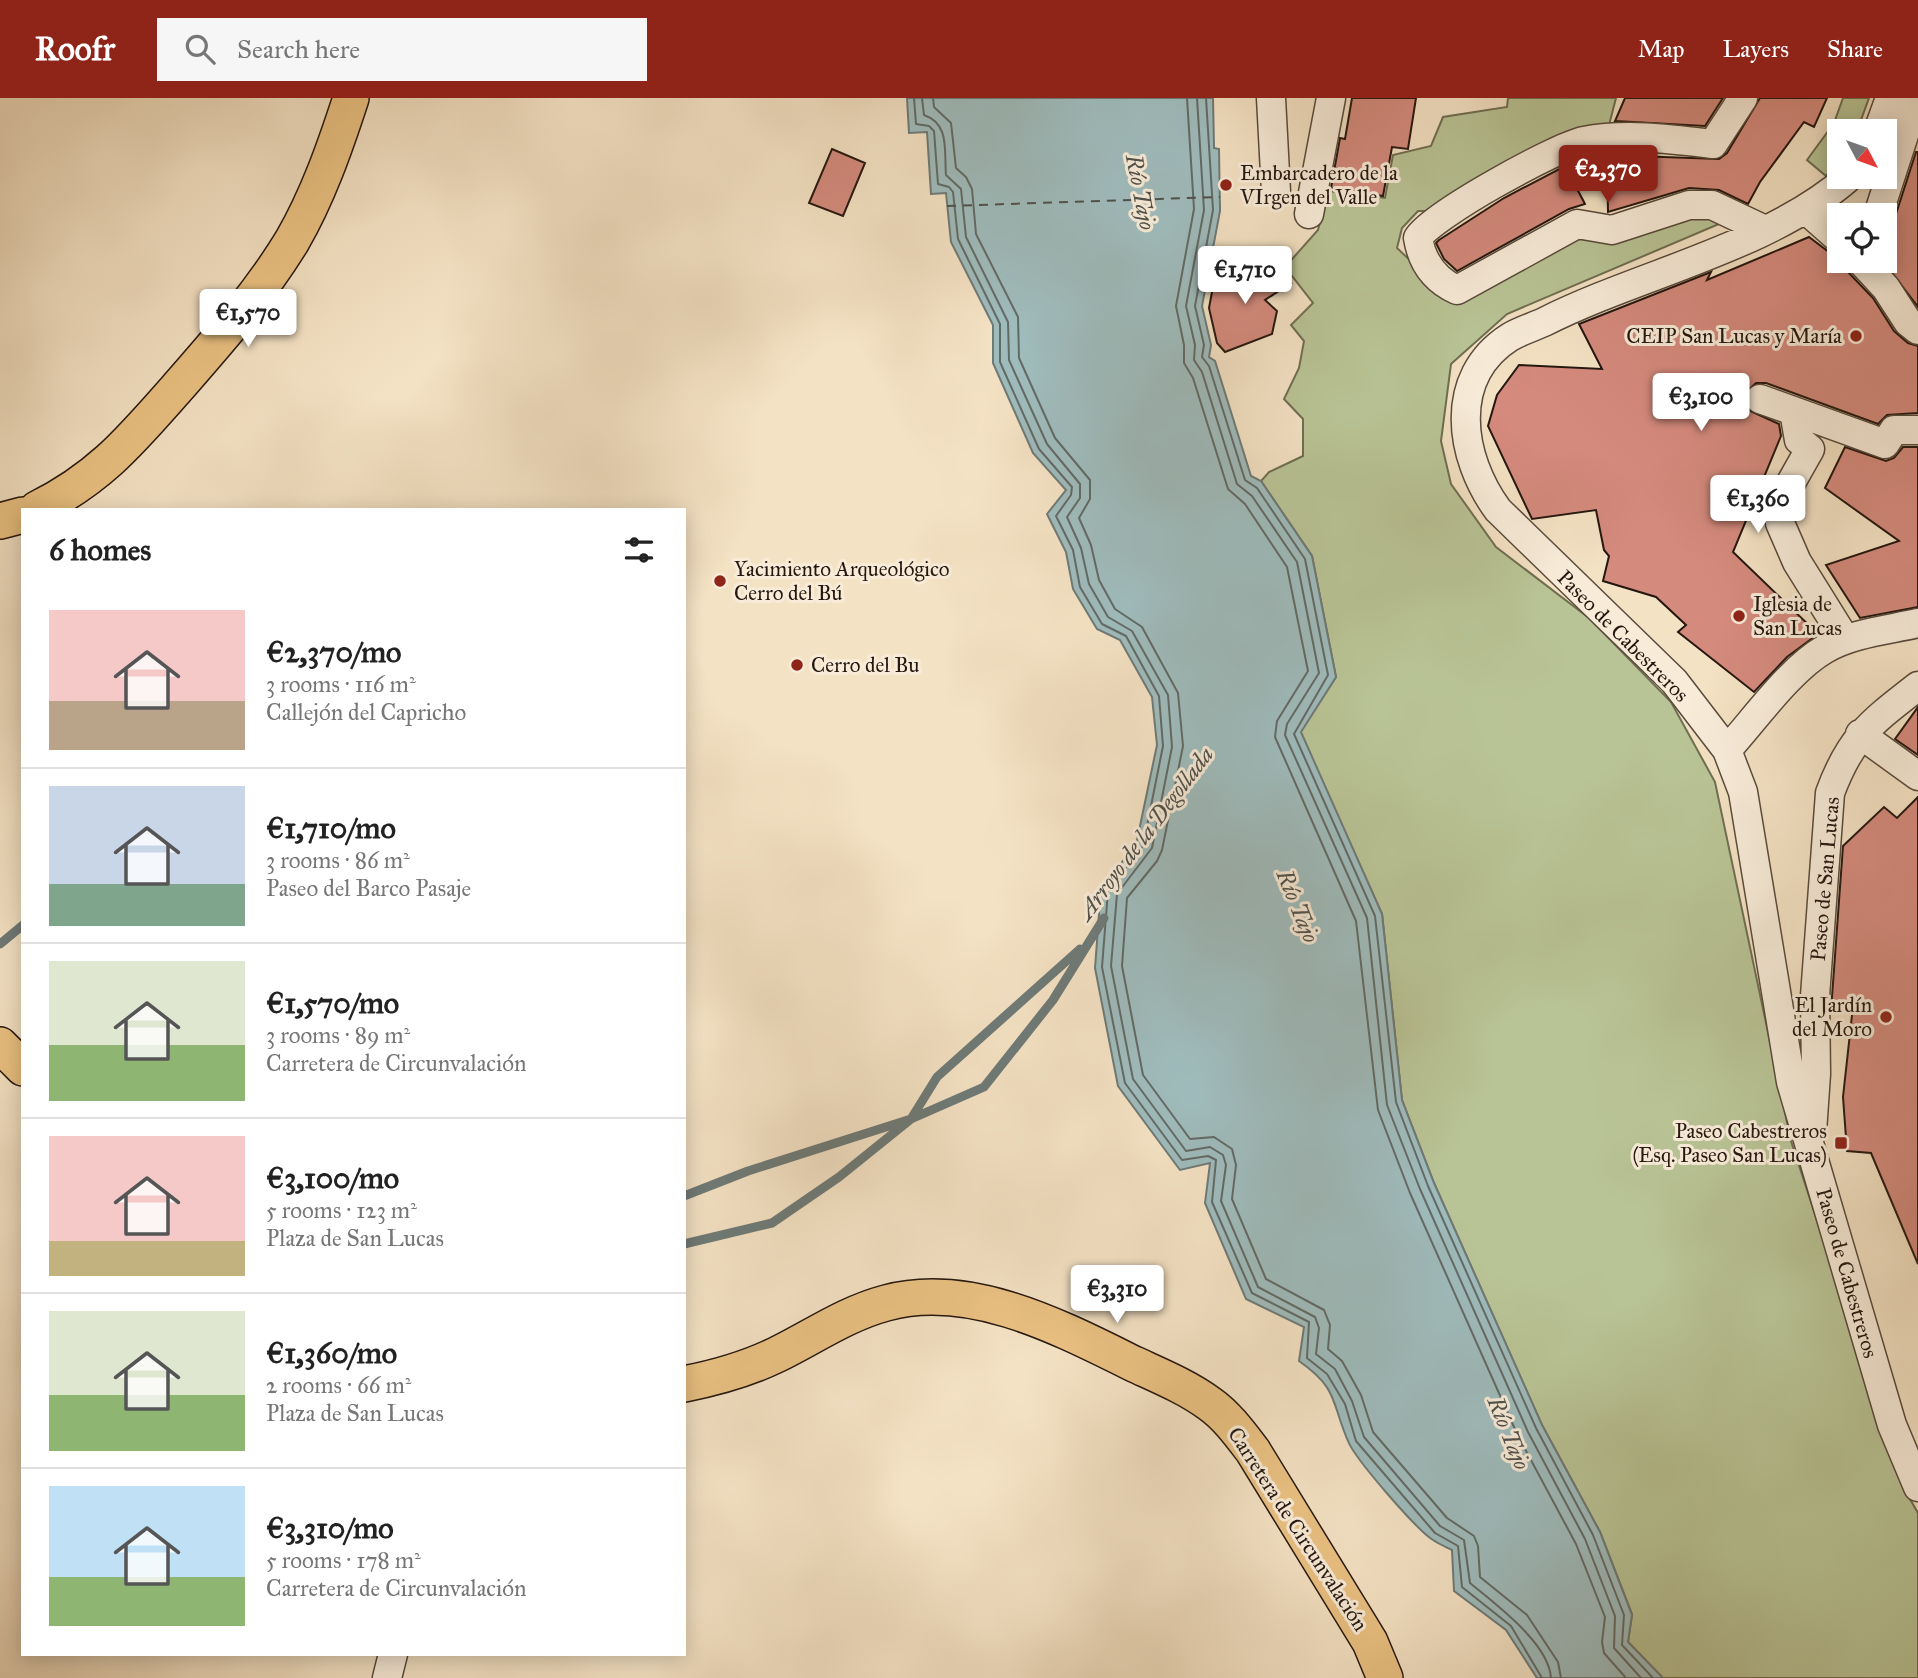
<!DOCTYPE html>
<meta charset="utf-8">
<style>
:root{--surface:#fff;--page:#f6f6f6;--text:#222;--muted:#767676;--line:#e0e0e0;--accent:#8f2418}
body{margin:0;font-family:"IM FELL Great Primer",serif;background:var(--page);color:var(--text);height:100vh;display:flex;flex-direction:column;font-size:26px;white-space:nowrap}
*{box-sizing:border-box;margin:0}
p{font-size:23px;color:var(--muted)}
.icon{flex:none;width:38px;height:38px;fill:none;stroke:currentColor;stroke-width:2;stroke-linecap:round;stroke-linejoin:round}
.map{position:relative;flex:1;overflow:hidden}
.panel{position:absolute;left:21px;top:410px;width:665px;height:1148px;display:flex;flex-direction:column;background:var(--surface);border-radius:0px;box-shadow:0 4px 18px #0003}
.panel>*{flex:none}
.needle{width:46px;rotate:131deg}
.controls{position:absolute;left:1827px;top:21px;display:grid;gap:14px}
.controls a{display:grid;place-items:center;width:70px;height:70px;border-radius:0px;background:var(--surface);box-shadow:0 4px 18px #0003;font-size:35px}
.price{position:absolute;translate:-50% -60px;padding:0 16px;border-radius:7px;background:#fff;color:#222;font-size:23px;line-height:46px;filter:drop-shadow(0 2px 4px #0008)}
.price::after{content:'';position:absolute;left:50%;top:42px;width:21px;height:16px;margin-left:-10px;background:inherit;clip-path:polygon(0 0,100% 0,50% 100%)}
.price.on{background:var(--accent);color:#fff}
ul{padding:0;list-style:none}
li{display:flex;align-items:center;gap:21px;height:175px;padding:0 28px}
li+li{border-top:2px solid var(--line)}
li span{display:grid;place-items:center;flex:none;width:196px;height:140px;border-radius:0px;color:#555}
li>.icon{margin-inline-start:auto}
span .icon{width:84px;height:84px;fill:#fffc;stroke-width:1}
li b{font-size:30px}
h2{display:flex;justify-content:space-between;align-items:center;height:84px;padding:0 28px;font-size:30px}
header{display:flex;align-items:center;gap:42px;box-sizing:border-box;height:98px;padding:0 35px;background:var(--accent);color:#fff}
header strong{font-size:33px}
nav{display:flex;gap:38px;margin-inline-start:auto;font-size:24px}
.search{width:490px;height:63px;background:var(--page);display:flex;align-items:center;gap:18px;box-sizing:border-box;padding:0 24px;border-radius:0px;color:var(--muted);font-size:26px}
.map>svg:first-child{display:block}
.green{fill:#b9c496;stroke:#6f6e52;stroke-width:2}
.water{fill:#9fbcbd;stroke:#6e7a77;stroke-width:2}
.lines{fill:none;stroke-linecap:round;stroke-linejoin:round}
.shore{stroke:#626a66;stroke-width:2}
.stream{stroke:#6e7a77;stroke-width:9}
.ferry{stroke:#50514c;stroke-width:2;stroke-dasharray:9 7;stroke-linecap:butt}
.building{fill:#d48a7d;stroke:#25170f;stroke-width:2}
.minor-casing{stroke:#594a3c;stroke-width:31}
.major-casing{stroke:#25170f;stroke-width:38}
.minor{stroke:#f8ecd9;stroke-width:28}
.major{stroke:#eac182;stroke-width:35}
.poi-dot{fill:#8f2418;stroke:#f8ecd9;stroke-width:2.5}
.labels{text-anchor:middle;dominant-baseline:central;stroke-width:6;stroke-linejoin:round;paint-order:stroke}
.poi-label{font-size:21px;fill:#25170f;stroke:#f8ecd9;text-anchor:start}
.street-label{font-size:21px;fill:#25170f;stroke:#f8ecd9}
.water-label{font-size:23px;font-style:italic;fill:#50514c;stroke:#f8ecd9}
</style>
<header>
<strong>Roofr</strong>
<div class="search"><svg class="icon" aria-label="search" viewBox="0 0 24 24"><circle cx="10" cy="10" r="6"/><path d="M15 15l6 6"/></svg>Search here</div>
<nav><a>Map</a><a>Layers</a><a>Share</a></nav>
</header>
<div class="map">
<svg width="1918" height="1580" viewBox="0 0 1918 1580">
<rect width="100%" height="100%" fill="#f4e2c4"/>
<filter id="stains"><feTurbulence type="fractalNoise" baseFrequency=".00286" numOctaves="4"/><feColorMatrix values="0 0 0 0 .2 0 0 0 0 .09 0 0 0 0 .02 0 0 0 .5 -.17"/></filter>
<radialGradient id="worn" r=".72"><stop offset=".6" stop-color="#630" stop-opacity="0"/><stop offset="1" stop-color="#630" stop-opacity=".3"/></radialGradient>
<path class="green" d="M1508,0H1616L1608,31L1433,113H1418L1402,130L1397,150L1413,165L1429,190L1451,203L1562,137L1708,117L1719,126L1507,216L1451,266L1441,343L1451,386L1496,449L1589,520L1671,604L1715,684L1791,1043L1906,1394L1918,1415V1580H1663L1628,1544L1632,1516L1600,1434L1542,1327L1434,1085L1402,1002L1382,816L1300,634L1336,579L1312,458L1261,383L1269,374L1303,358V321L1284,301L1299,270L1304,243L1291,227L1313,205L1285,169L1318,132L1328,93L1385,100L1393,57L1431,48L1443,19L1507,9Z
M1843,0H1869L1857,33H1839V59L1826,78L1807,62L1834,25Z"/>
<path class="water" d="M907,0H1213L1214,50L1219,51L1220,113L1202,208L1211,247L1209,259L1215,263L1251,378L1261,383L1312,458L1336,579L1301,634L1382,816L1402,1002L1434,1085L1542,1327L1600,1434L1632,1517L1628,1544L1663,1580H1537L1506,1532L1454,1493L1452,1452C1446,1449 1439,1446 1433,1442C1417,1432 1355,1361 1348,1343C1331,1304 1339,1291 1299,1263L1304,1229L1246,1201L1205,1105L1210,1065L1180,1072L1118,988L1095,870L1101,790L1136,747L1157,647L1152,599L1120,542L1097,531L1073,491L1066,454L1047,416L1066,392L1033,355L993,265V227L951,144L946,95L931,96L927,34L909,35Z"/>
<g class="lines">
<path class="shore" d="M914,0L916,26L929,28L934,33L938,86L949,89L953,94L958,141L1000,226V264L1039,351L1072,389L1071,397L1056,418L1073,452L1080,489L1102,526L1126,538L1159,598L1163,648L1143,748L1108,793L1102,869L1125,985L1182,1062L1208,1058L1216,1062L1212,1104L1252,1195L1309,1224L1307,1260L1327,1276L1345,1306L1356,1343L1435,1435L1458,1448L1462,1489L1511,1528L1542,1580
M922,0L924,17C950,26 944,52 946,77L961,91L966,139L1008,224L1009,262L1047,346L1080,386V400L1067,419L1081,450L1089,486L1108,519L1132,533L1168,597L1172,649L1152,750L1117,796L1111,868L1133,981L1186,1053L1210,1049L1223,1057L1226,1067L1221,1103L1258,1189L1315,1219L1319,1230L1316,1256L1335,1271L1352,1303L1364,1339L1440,1428L1464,1442L1470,1485C1495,1506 1549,1545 1551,1580
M933,0L934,9L951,25L956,70L966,79L972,91L976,136L1018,219L1019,260L1055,340L1090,382V401L1079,420L1091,447L1099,482L1115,511L1142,529L1178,595L1183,648L1162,752L1157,763L1127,800L1122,868L1143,977L1190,1041L1214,1039L1232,1051L1236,1067L1232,1101L1266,1181L1324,1212L1330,1227L1328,1251L1342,1263L1361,1297L1373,1334L1447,1420L1474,1438L1478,1448L1480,1479L1527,1517L1558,1564L1561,1580
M1187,0L1194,111L1176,208L1184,247V265L1193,280L1228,391L1245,406L1287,469L1308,573L1277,623L1275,639L1356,823L1378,1012L1410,1095L1518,1338L1576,1446L1605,1519L1602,1544L1604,1555L1626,1580
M1197,0L1204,112L1186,208L1195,247L1194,262L1202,274L1237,386L1252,398L1297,464L1319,575L1287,626L1285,637L1367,820L1387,1007L1420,1091L1528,1334L1585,1441L1615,1518L1614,1550L1641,1580
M1206,0L1213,112L1195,208L1204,247L1202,259L1209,268L1245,382L1257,390L1305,461L1328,577L1294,636L1375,818L1396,1004L1428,1088L1536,1330L1593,1437L1624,1517L1622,1547L1653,1580"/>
<path class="stream" d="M0,846L23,827
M684,1098L748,1073L911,1021L937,979L1080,851
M684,1146L772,1125L839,1079L911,1021L984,989L1053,902L1104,820"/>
<path class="ferry" d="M947,108L1220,99"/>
</g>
<path class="building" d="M1352,0H1416L1408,51L1392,49L1383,98L1331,90L1340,40L1345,41Z
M1625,0H1723L1705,28L1615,23Z
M1760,0H1827L1814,29L1804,24L1760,84L1748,106L1719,92L1689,90L1608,114L1607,57L1719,61L1727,55Z
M832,51L865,65L843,118L809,105Z
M1916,54H1918V209L1883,163L1885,136L1894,122Z
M1565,68L1585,106L1569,111L1457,173L1444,161L1436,145L1439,142L1504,100Z
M1809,139L1829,154L1839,157V163H1845L1848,174L1873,200L1894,233L1908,245L1918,248V315L1887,317L1878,326L1766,285H1756L1745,295L1744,305L1748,312L1779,326L1781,338L1733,454L1818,536L1787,559L1754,594L1678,534L1686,527L1656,499L1603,483L1609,458L1604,452L1596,412L1532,421L1488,328L1497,297L1519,267L1602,271L1579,226L1711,174L1707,182Z
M1271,164L1291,185L1265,202L1277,213L1272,236L1225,254L1217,245L1209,210L1215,178L1241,179Z
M1845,349L1886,363L1894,360L1903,349H1918V509L1860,520L1826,467L1899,443L1825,390Z
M1918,609V657L1895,641Z
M1918,699V1166L1871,1055L1847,1053L1843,999L1853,908L1832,907V899L1843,748L1884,709L1897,720Z"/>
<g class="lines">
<defs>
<path id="minor" d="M1271,0L1276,94
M1743,0L1713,46C1671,41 1626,35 1584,43C1556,49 1432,117 1418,140C1422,164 1435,182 1457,192L1577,126L1612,132L1689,107H1712L1765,132
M1878,33L1890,0
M1849,79C1768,150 1641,175 1544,224C1533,229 1520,233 1510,239C1447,279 1459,359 1498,412L1674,583L1727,652L1743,694L1791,984L1892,1327L1918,1389
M1805,111L1839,141
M1309,116L1331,0
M1878,117L1916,0
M1861,163L1886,190L1908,224L1918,232
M1760,301L1885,346L1894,332H1918
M1794,313L1799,342L1810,351L1784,397L1780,425L1797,464L1845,541
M1860,636L1918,678
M1727,652C1755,621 1790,571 1825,551C1852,535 1888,532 1918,525
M1812,1034L1816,976L1815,898L1830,695C1851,638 1872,624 1918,588
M387,1580L393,1556"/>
<path id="major" d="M37,411C100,380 131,342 177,290C218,243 259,197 292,143C318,98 335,49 351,0
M0,423L23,417
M0,947L23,970
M684,1286C715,1280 747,1271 776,1257C813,1239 845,1216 886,1205C971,1182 1061,1230 1134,1266C1160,1278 1187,1289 1210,1306C1227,1318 1240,1336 1253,1353L1370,1544L1385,1580"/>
</defs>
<use href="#minor" class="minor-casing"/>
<use href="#major" class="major-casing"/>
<use href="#minor" class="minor"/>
<use href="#major" class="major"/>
</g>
<g class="poi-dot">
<circle cx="1226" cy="87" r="7"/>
<circle cx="1856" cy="238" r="7"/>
<circle cx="720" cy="483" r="7"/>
<circle cx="1739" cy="518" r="7"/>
<circle cx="797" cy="567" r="7"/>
<circle cx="1886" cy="919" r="7"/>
<rect x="1834" y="1038" width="14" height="14" rx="3.5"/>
</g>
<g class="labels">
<g class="poi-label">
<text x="1240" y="75">Embarcadero de la<tspan x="1240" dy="24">VIrgen del Valle</tspan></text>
<text x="1842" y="238" text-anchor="end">CEIP San Lucas y María</text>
<text x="734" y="471">Yacimiento Arqueológico<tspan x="734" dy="24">Cerro del Bú</tspan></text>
<text x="1753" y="506">Iglesia de<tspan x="1753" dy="24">San Lucas</tspan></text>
<text x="811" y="567">Cerro del Bu</text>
<text x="1872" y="907" text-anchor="end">El Jardín<tspan x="1872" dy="24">del Moro</tspan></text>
<text x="1827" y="1033" text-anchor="end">Paseo Cabestreros<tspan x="1827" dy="24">(Esq. Paseo San Lucas)</tspan></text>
</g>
<g class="street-label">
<text transform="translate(1623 538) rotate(45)">Paseo de Cabestreros</text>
<text transform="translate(1825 781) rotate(-85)">Paseo de San Lucas</text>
<text transform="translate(1847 1175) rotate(74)">Paseo de Cabestreros</text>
<text transform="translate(1298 1431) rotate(57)">Carretera de Circunvalación</text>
</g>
<g class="water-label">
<text transform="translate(1141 94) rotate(79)">Río Tajo</text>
<text transform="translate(1145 735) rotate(-53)">Arroyo de la Degollada</text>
<text transform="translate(1298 808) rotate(68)">Río Tajo</text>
<text transform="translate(1509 1335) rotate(68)">Río Tajo</text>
</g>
</g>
<rect width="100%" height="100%" filter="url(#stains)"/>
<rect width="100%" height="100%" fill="url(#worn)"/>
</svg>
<div class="controls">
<a><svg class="needle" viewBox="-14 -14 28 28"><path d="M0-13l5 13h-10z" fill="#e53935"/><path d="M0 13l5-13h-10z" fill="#767676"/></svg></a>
<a><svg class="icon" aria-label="locate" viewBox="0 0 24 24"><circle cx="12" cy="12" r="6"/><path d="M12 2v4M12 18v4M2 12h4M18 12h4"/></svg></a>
</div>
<b class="price on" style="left:1608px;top:107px">€2,370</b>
<b class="price" style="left:1245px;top:208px">€1,710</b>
<b class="price" style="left:248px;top:251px">€1,570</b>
<b class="price" style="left:1701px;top:335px">€3,100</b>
<b class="price" style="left:1758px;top:437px">€1,360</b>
<b class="price" style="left:1117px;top:1227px">€3,310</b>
<section class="panel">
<h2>6 homes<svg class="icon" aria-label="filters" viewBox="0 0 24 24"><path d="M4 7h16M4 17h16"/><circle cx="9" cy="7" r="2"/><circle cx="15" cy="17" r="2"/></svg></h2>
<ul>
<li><span style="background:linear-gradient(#f6c9c9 65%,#b9a48a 0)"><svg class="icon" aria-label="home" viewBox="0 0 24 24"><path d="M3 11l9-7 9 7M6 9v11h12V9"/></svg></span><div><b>€2,370/mo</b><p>3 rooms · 116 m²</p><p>Callejón del Capricho</p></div></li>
<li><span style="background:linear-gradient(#c9d6e8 70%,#7fa58c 0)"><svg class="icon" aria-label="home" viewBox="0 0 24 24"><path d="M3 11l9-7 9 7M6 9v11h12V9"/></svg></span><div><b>€1,710/mo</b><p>3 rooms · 86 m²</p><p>Paseo del Barco Pasaje</p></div></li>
<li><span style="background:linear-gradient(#dfe7d0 60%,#8fb573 0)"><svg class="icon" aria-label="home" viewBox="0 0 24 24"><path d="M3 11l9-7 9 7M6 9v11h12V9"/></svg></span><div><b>€1,570/mo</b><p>3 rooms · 89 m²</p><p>Carretera de Circunvalación</p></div></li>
<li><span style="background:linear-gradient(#f6c9c9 75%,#c2b280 0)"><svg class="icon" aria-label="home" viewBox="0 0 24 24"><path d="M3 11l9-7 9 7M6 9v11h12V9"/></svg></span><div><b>€3,100/mo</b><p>5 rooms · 123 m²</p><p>Plaza de San Lucas</p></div></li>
<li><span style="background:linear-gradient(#dfe7d0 60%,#8fb573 0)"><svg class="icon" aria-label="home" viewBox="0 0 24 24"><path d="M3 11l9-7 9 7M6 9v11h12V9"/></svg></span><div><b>€1,360/mo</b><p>2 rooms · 66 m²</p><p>Plaza de San Lucas</p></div></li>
<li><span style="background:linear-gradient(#bfe0f5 65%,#8fb573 0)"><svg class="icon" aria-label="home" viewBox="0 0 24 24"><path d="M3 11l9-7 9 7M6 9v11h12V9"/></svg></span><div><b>€3,310/mo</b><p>5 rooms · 178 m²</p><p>Carretera de Circunvalación</p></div></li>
</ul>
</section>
</div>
